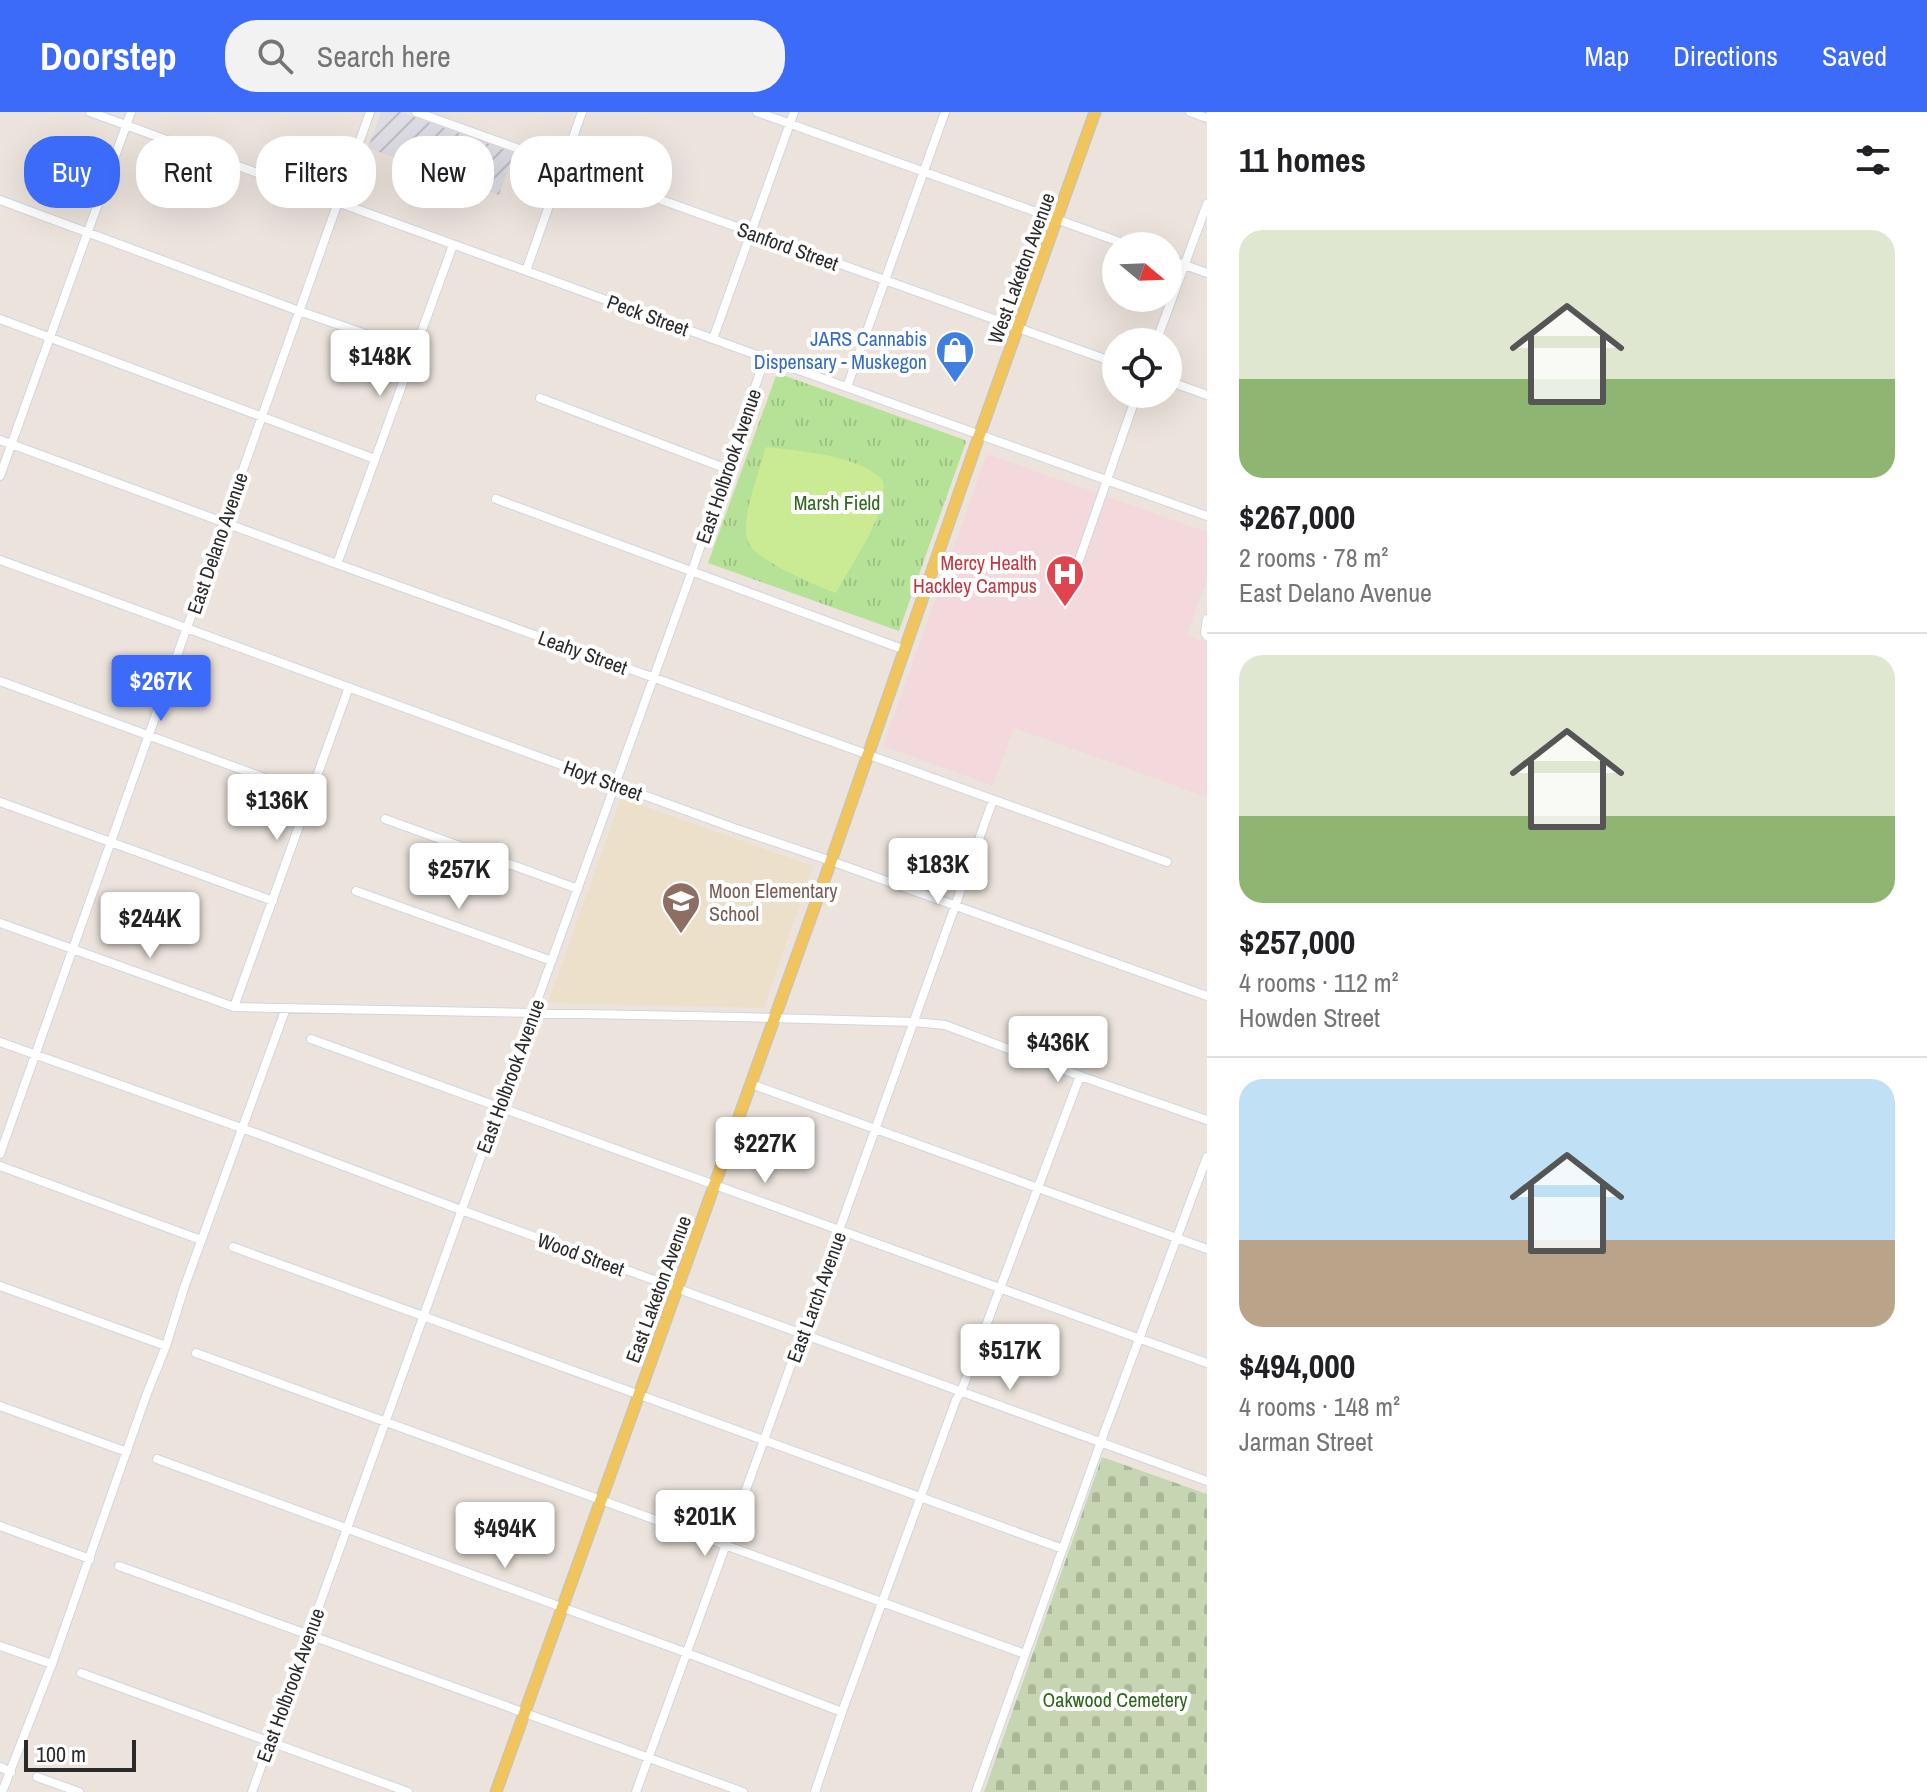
<!DOCTYPE html>
<meta charset="utf-8">
<style>
:root{--surface:#fff;--page:#f2f2f2;--text:#202124;--muted:#757577;--line:#e0e0e0;--accent:#3c6af9}
body{margin:0;font-family:"Archivo Narrow",sans-serif;background:var(--page);color:var(--text);height:100vh;display:flex;flex-direction:column;font-size:30px;white-space:nowrap}
*{box-sizing:border-box;margin:0}
p{font-size:26px;color:var(--muted)}
.icon{flex:none;width:44px;height:44px;fill:none;stroke:currentColor;stroke-width:2;stroke-linecap:round;stroke-linejoin:round}
.map{position:relative;flex:1;overflow:hidden}
.side{display:flex;flex-direction:column;background:var(--surface);width:720px}
.side>*{flex:none}
.top-card{position:absolute;left:24px;top:24px;width:760px;height:72px;display:flex;gap:16px}
.needle{width:52px;rotate:109deg}
.controls{position:absolute;left:1102px;top:120px;display:grid;gap:16px}
.controls a{display:grid;place-items:center;width:80px;height:80px;border-radius:50%;background:var(--surface);box-shadow:0 8px 32px #0002;font-size:40px}
.scale{position:absolute;left:24px;bottom:20px;width:112px;box-sizing:border-box;padding-left:8px;border:4px solid #2a2a2a;border-top:0;font-size:22px;line-height:28px;white-space:nowrap;color:#2a2a2a;-webkit-text-stroke:6px #fff;paint-order:stroke}
.price{position:absolute;translate:-50% -68px;padding:0 18px;border-radius:8px;background:#fff;color:#222;font-size:26px;line-height:52px;filter:drop-shadow(0 2px 4px #0008)}
.price::after{content:'';position:absolute;left:50%;top:48px;width:24px;height:18px;margin-left:-12px;background:inherit;clip-path:polygon(0 0,100% 0,50% 100%)}
.price.on{background:var(--accent);color:#fff}
ul{padding:0;list-style:none}
li{display:grid;align-content:center;gap:16px;height:424px;padding:0 32px}
li+li{border-top:2px solid var(--line)}
li span{display:grid;place-items:center;height:248px;border-radius:24px;color:#555}
li>.icon{margin-inline-start:auto}
span .icon{width:144px;height:144px;fill:#fffc;stroke-width:1}
li b{font-size:34px}
h2{display:flex;justify-content:space-between;align-items:center;height:96px;padding:0 32px;font-size:34px}
.chip{padding:0 28px;border-radius:32px;background:var(--surface);box-shadow:0 8px 32px #0002;font-size:28px;line-height:72px}
.chip.on{background:var(--accent);color:#fff}
header{display:flex;align-items:center;gap:48px;box-sizing:border-box;height:112px;padding:0 40px;background:var(--accent);color:#fff}
header strong{font-size:38px}
nav{display:flex;gap:44px;margin-inline-start:auto;font-size:28px}
.search{width:560px;height:72px;background:var(--page);display:flex;align-items:center;gap:20px;box-sizing:border-box;padding:0 28px;border-radius:32px;color:var(--muted);font-size:30px}
main{display:flex;flex:1;min-height:0}
.map>svg:first-child{display:block}
.industrial{fill:url(#industrial-furrows)}
.education{fill:#ede0cb}
.medical{fill:#f3d9db}
.grass{fill:url(#grass-tufts)}
.cemetery{fill:url(#cemetery-stones)}
.pitch{fill:#caea94}
.lines{fill:none;stroke-linecap:round;stroke-linejoin:round}
.minor-casing{stroke:#d1d5e2;stroke-width:10}
.major-casing{stroke:#c3c3c3;stroke-width:13}
.minor{stroke:#fff;stroke-width:8}
.major{stroke:#f0c55d;stroke-width:11}
.labels{text-anchor:middle;dominant-baseline:central;stroke-width:8;stroke-linejoin:round;paint-order:stroke}
.street-label{font-size:20px;fill:#2a2a2a;stroke:#fff}
.shop-label{font-size:20px;fill:#366cbe;stroke:#fff;text-anchor:end}
.park-label{font-size:20px;fill:#2e661a;stroke:#fff}
.health-label{font-size:20px;fill:#be3a42;stroke:#fff;text-anchor:end}
.education-label{font-size:20px;fill:#785e54;stroke:#fff;text-anchor:start}
</style>
<header>
<strong>Doorstep</strong>
<div class="search"><svg class="icon" aria-label="search" viewBox="0 0 24 24"><circle cx="10" cy="10" r="6"/><path d="M15 15l6 6"/></svg>Search here</div>
<nav><a>Map</a><a>Directions</a><a>Saved</a></nav>
</header>
<main>
<div class="map">
<svg width="1207" height="1680" viewBox="0 0 1207 1680">
<defs>
<pattern id="industrial-furrows" width="10" height="10" patternUnits="userSpaceOnUse" patternTransform="scale(2)"><rect width="10" height="10" fill="#dedce4"/><path d="M-1 1l2-2M0 10L10 0M9 11l2-2" fill="none" stroke="#bfbdc4"/></pattern>
<pattern id="grass-tufts" width="24" height="20" patternUnits="userSpaceOnUse" patternTransform="scale(2)"><rect width="24" height="20" fill="#b6e298"/><path d="M3 7l-1-3M5 7V3M7 7l1-3M15 17l-1-3M17 17v-4M19 17l1-3" fill="none" stroke="#9dc283"/></pattern>
<pattern id="cemetery-stones" width="16" height="16" patternUnits="userSpaceOnUse" patternTransform="scale(2)"><rect width="16" height="16" fill="#c6d6b3"/><path d="M2 7V4a2 2 0 0 1 4 0v3zM10 15v-3a2 2 0 0 1 4 0v3z" fill="#aab89a"/></pattern>
</defs>
<rect width="100%" height="100%" fill="#ece4dc"/>
<path class="industrial" d="M381,0H400L514,41L499,83L368,36Z"/>
<path class="education" d="M621,686L813,754L764,896L548,891Z"/>
<path class="medical" d="M987,342L1207,420V467L1187,523L1207,531V685L1014,616L993,674L883,634Z"/>
<path class="grass" d="M777,261L965,328L966,330L899,519L708,451Z"/>
<path class="cemetery" d="M1102,1345L1207,1382V1680H984Z"/>
<path class="pitch" d="M766,335C799,339 861,343 883,369C889,400 851,453 836,481C817,474 758,449 749,432C747,428 746,424 746,420C744,399 760,357 766,335Z"/>
<g class="lines">
<defs>
<path id="minor" d="M90,0L765,246L1207,404
M416,0L1116,251
M757,0L1131,134
M1190,0L1207,6
M0,88L299,199L415,239
M1168,147L1207,161
M526,159L582,0
M0,207L375,347
M713,227L794,0
M1156,230L1207,92
M1168,269L1207,283
M847,275L945,0
M540,286L727,357
M0,328L337,452L1167,750
M0,364L131,0
M496,387L905,538
M0,448L731,715L831,749L1207,884
M337,452L453,133
M1070,474L1137,282
M1207,507L1205,521L1207,524
M0,569L311,683
M0,690L273,789
M385,707L578,777
M356,779L552,849
M0,811L234,895L738,905L914,910L945,913L1080,964L1207,1008
M234,895L349,575
M311,927L1207,1251
M0,930L261,1023L453,1095L1207,1369
M751,972L1207,1137
M0,1042L370,0
M0,1054L201,1128
M233,1135L1063,1437
M0,1174L166,1234
M196,1241L1025,1542
M0,1294L127,1340
M157,1347L687,1541L842,1600
M0,1414L90,1447
M119,1454L743,1680
M0,1534L52,1552
M81,1561L408,1680
M0,1655L11,1660
M37,1665L79,1680
M2,1680L52,1552L146,1284L166,1234L184,1176L286,896
M252,1680L692,459L765,246
M636,1680L764,1328L993,688
M815,1680L842,1600L956,1288L961,1280L1080,964
M976,1680L1104,1321L1207,1045"/>
<path id="major" d="M496,1680L831,749L979,324L1095,0"/>
</defs>
<use href="#minor" class="minor-casing"/>
<use href="#major" class="major-casing"/>
<use href="#minor" class="minor"/>
<use href="#major" class="major"/>
</g>
<defs>
<symbol id="shop-pin" viewBox="-11 -11 22 30"><path d="M0 17L-7.5 6A9.5 9.5 0 1 1 7.5 6Z" fill="#3f7fe0" stroke="#fff"/><path d="M-5-2.5h2.3a2.7 3.5 0 0 1 5.4 0H5L5.5 6h-11ZM-1.5-2.5h3a1.5 2.3 0 0 0-3 0Z" fill="#fff"/></symbol>
<symbol id="hospital-pin" viewBox="-11 -11 22 30"><path d="M0 17L-7.5 6A9.5 9.5 0 1 1 7.5 6Z" fill="#e0444e" stroke="#fff"/><path d="M-5-5h3v3.5h4V-5h3V5h-3V1.5h-4V5h-3Z" fill="#fff"/></symbol>
<symbol id="school-pin" viewBox="-11 -11 22 30"><path d="M0 17L-7.5 6A9.5 9.5 0 1 1 7.5 6Z" fill="#8d6e63" stroke="#fff"/><path d="M0-5L7-2L0 1L-7-2ZM-4 1L0 2.5L4 1V4Q0 6-4 4Z" fill="#fff"/></symbol>
</defs>
<g fill-rule="evenodd">
<use href="#shop-pin" x="933" y="216" width="44" height="60"/>
<use href="#hospital-pin" x="1043" y="440" width="44" height="60"/>
<use href="#school-pin" x="659" y="767" width="44" height="60"/>
</g>
<g class="labels">
<g class="street-label">
<text transform="translate(788 134) rotate(20)">Sanford Street</text>
<text transform="translate(1021 156) rotate(-70)">West Laketon Avenue</text>
<text transform="translate(648 203) rotate(20)">Peck Street</text>
<text transform="translate(728 354) rotate(-71)">East Holbrook Avenue</text>
<text transform="translate(217 431) rotate(-71)">East Delano Avenue</text>
<text transform="translate(583 540) rotate(20)">Leahy Street</text>
<text transform="translate(603 668) rotate(20)">Hoyt Street</text>
<text transform="translate(510 964) rotate(-70)">East Holbrook Avenue</text>
<text transform="translate(581 1142) rotate(20)">Wood Street</text>
<text transform="translate(658 1177) rotate(-70)">East Laketon Avenue</text>
<text transform="translate(816 1185) rotate(-70)">East Larch Avenue</text>
<text transform="translate(290 1573) rotate(-70)">East Holbrook Avenue</text>
</g>
<g class="shop-label">
<text x="927" y="226">JARS Cannabis<tspan x="927" dy="23">Dispensary - Muskegon</tspan></text>
</g>
<g class="park-label">
<text x="837" y="390">Marsh Field</text>
<text x="1115" y="1587">Oakwood Cemetery</text>
</g>
<g class="health-label">
<text x="1037" y="450">Mercy Health<tspan x="1037" dy="23">Hackley Campus</tspan></text>
</g>
<g class="education-label">
<text x="709" y="778">Moon Elementary<tspan x="709" dy="23">School</tspan></text>
</g>
</g>
</svg>
<div class="controls">
<a><svg class="needle" viewBox="-14 -14 28 28"><path d="M0-13l5 13h-10z" fill="#e53935"/><path d="M0 13l5-13h-10z" fill="#757577"/></svg></a>
<a><svg class="icon" aria-label="locate" viewBox="0 0 24 24"><circle cx="12" cy="12" r="6"/><path d="M12 2v4M12 18v4M2 12h4M18 12h4"/></svg></a>
</div>
<div class="scale">100 m</div>
<b class="price" style="left:380px;top:286px">$148K</b>
<b class="price on" style="left:161px;top:611px">$267K</b>
<b class="price" style="left:277px;top:730px">$136K</b>
<b class="price" style="left:938px;top:794px">$183K</b>
<b class="price" style="left:459px;top:799px">$257K</b>
<b class="price" style="left:150px;top:848px">$244K</b>
<b class="price" style="left:1058px;top:972px">$436K</b>
<b class="price" style="left:765px;top:1073px">$227K</b>
<b class="price" style="left:1010px;top:1280px">$517K</b>
<b class="price" style="left:705px;top:1446px">$201K</b>
<b class="price" style="left:505px;top:1458px">$494K</b>
<div class="top-card">
<a class="chip on">Buy</a>
<a class="chip">Rent</a>
<a class="chip">Filters</a>
<a class="chip">New</a>
<a class="chip">Apartment</a>
</div>
</div>
<section class="side">
<h2>11 homes<svg class="icon" aria-label="filters" viewBox="0 0 24 24"><path d="M4 7h16M4 17h16"/><circle cx="9" cy="7" r="2"/><circle cx="15" cy="17" r="2"/></svg></h2>
<ul>
<li><span style="background:linear-gradient(#dfe7d0 60%,#8fb573 0)"><svg class="icon" aria-label="home" viewBox="0 0 24 24"><path d="M3 11l9-7 9 7M6 9v11h12V9"/></svg></span><div><b>$267,000</b><p>2 rooms · 78 m²</p><p>East Delano Avenue</p></div></li>
<li><span style="background:linear-gradient(#dfe7d0 65%,#8fb573 0)"><svg class="icon" aria-label="home" viewBox="0 0 24 24"><path d="M3 11l9-7 9 7M6 9v11h12V9"/></svg></span><div><b>$257,000</b><p>4 rooms · 112 m²</p><p>Howden Street</p></div></li>
<li><span style="background:linear-gradient(#bfe0f5 65%,#b9a48a 0)"><svg class="icon" aria-label="home" viewBox="0 0 24 24"><path d="M3 11l9-7 9 7M6 9v11h12V9"/></svg></span><div><b>$494,000</b><p>4 rooms · 148 m²</p><p>Jarman Street</p></div></li>
</ul>
</section>
</main>
